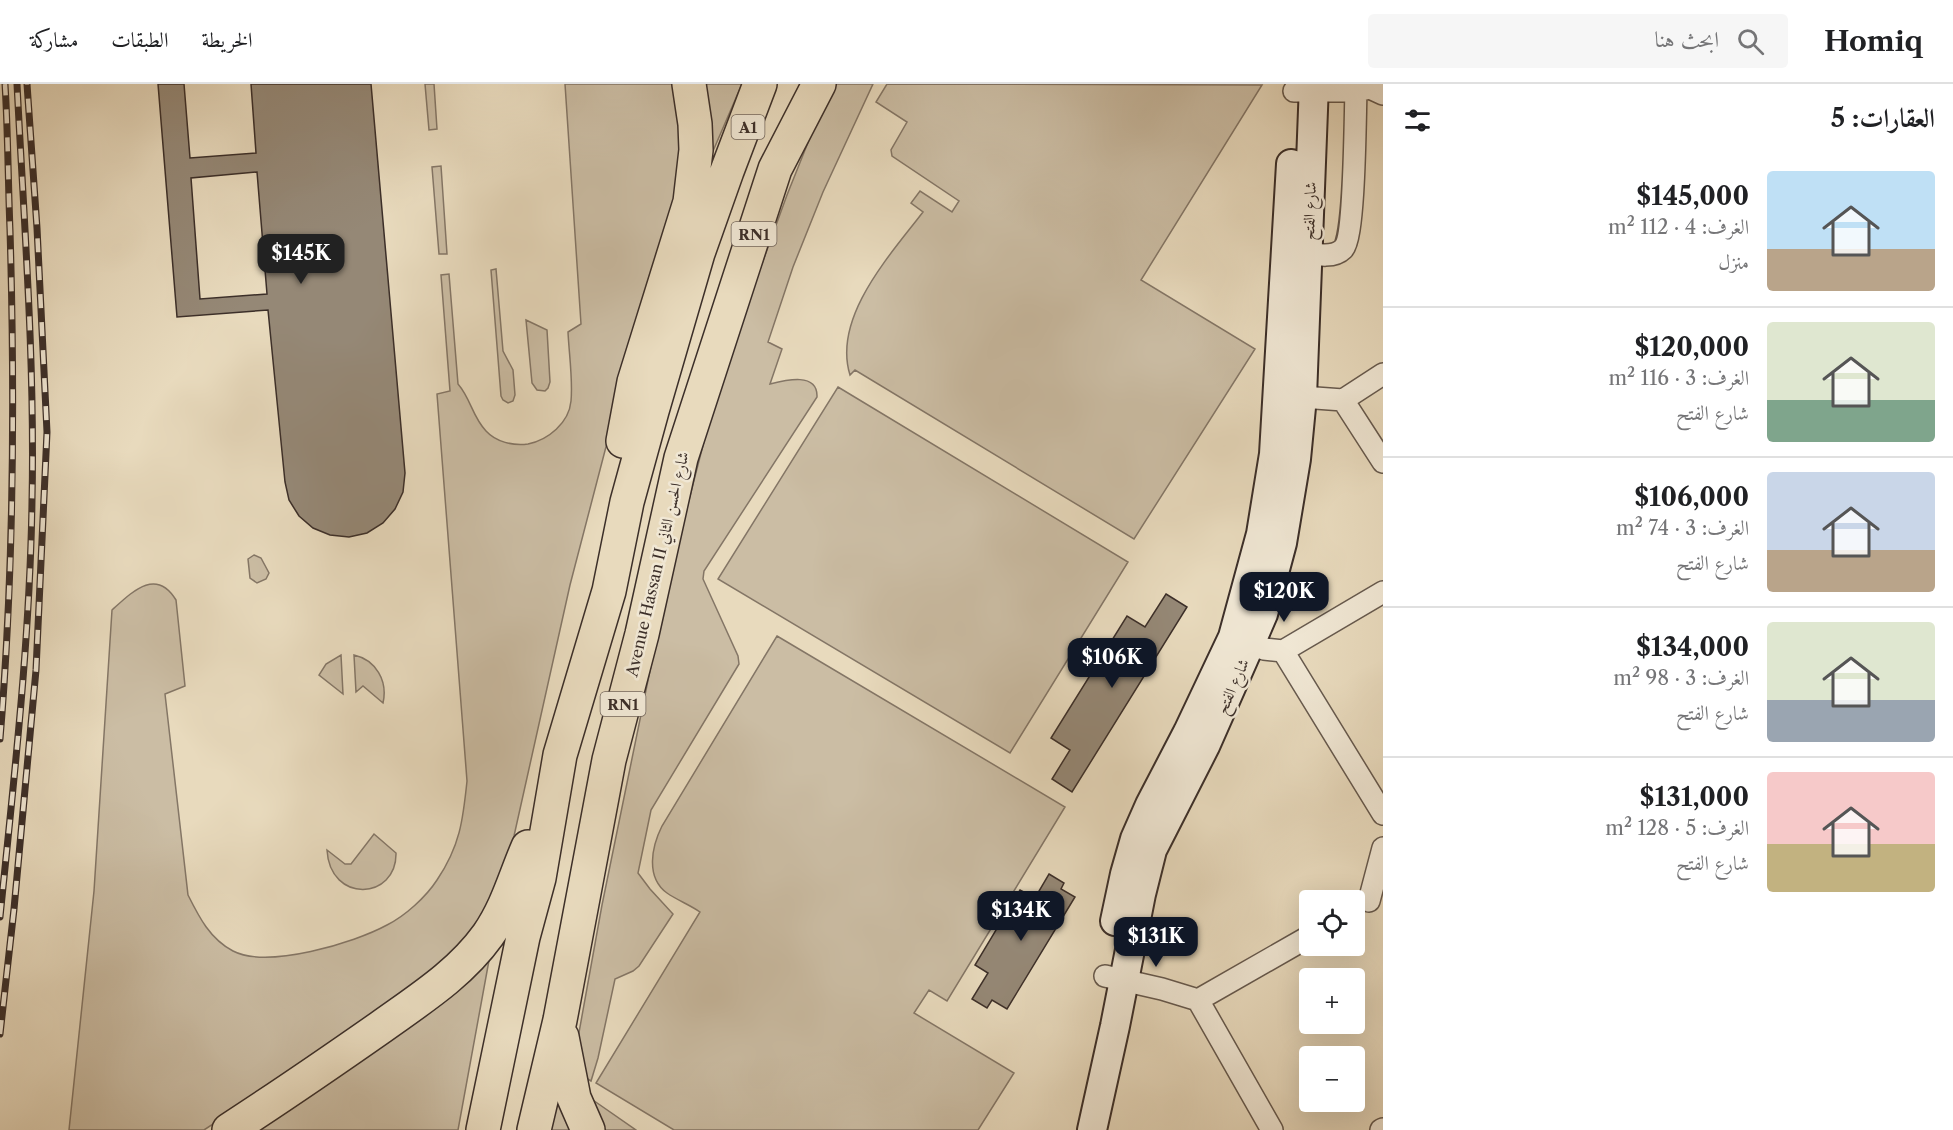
<!DOCTYPE html>
<html lang="ar">
<meta charset="utf-8">
<style>
:root{--surface:#fff;--page:#f6f6f6;--text:#202124;--muted:#757577;--line:#e0e0e0;--accent:#111827}
body{margin:0;font-family:"Libre Caslon Text",Amiri,serif;background:var(--page);color:var(--text);direction:rtl;height:100vh;display:flex;flex-direction:column;font-size:22px;white-space:nowrap}
*{box-sizing:border-box;margin:0}
p{font-size:20px;color:var(--muted)}
.icon{flex:none;width:33px;height:33px;fill:none;stroke:currentColor;stroke-width:2;stroke-linecap:round;stroke-linejoin:round}
.map{position:relative;flex:1;overflow:hidden;direction:ltr}
.details{display:flex;flex-direction:column;background:var(--surface);width:570px}
.details>*{flex:none}
.controls{position:absolute;left:1299px;top:806px;display:grid;gap:12px}
.controls a{display:grid;place-items:center;width:66px;height:66px;border-radius:6px;background:var(--surface);box-shadow:0 6px 24px #0002;font-size:30px}
.price{position:absolute;translate:-50% -51px;padding:0 14px;border-radius:12px;background:var(--accent);color:#fff;font-size:20px;line-height:39px;filter:drop-shadow(0 2px 3px #0008)}
.price::after{content:'';position:absolute;left:50%;top:36px;width:18px;height:14px;margin-left:-9px;background:inherit;clip-path:polygon(0 0,100% 0,50% 100%)}
.price.current{background:#222;color:#fff}
ul{padding:0;list-style:none}
li{display:flex;align-items:center;gap:18px;height:150px;padding:0 18px}
li+li{border-top:2px solid var(--line)}
li span{display:grid;place-items:center;flex:none;width:168px;height:120px;border-radius:6px;color:#555}
li>.icon{margin-inline-start:auto}
span .icon{width:72px;height:72px;fill:#fffc;stroke-width:1}
li b{font-size:26px}
h2{display:flex;justify-content:space-between;align-items:center;height:72px;padding:0 18px;font-size:26px}
header{display:flex;align-items:center;gap:36px;box-sizing:border-box;height:84px;padding:0 30px;background:var(--surface);border-bottom:2px solid var(--line)}
header strong{font-size:28px}
nav{display:flex;gap:33px;margin-inline-start:auto;font-size:21px}
.search{width:420px;height:54px;background:var(--page);display:flex;align-items:center;gap:15px;box-sizing:border-box;padding:0 21px;border-radius:6px;color:var(--muted);font-size:22px}
main{display:flex;flex:1;min-height:0}
.map>svg:first-child{display:block}
.green{fill:#cbbda4;stroke:#847666;stroke-width:1.5}
.building{fill:#958876;stroke:#3c2f29;stroke-width:1.5;fill-rule:evenodd}
.lines{fill:none;stroke-linecap:round;stroke-linejoin:round}
.street-casing{stroke:#675a4e;stroke-width:24}
.secondary-casing{stroke:#3c2f29;stroke-width:32}
.highway-casing{stroke:#3c2f29;stroke-width:36}
.street{stroke:#f0e7d4;stroke-width:21}
.secondary{stroke:#f0e7d4;stroke-width:28}
.highway{stroke:#e8dabd;stroke-width:33}
.rail-casing{stroke:#3c2f29;stroke-width:7}
.rail{stroke:#f0e7d4;stroke-width:4.5;stroke-dasharray:14;stroke-linecap:butt}
.labels{text-anchor:middle;dominant-baseline:central;stroke-width:5;stroke-linejoin:round;paint-order:stroke}
.shield{fill:#f0e7d4;stroke:#72665c;stroke-width:1.5}
.shield-label{font-size:15px;font-weight:bold;fill:#3c2f29}
.street-label{font-size:16px;fill:#3c2f29;stroke:#f0e7d4}
</style>
<header>
<strong>Homiq</strong>
<div class="search"><svg class="icon" aria-label="search" viewBox="0 0 24 24"><circle cx="10" cy="10" r="6"/><path d="M15 15l6 6"/></svg>ابحث هنا</div>
<nav><a>الخريطة</a><a>الطبقات</a><a>مشاركة</a></nav>
</header>
<main>
<section class="details">
<h2>العقارات: 5<svg class="icon" aria-label="filters" viewBox="0 0 24 24"><path d="M4 7h16M4 17h16"/><circle cx="9" cy="7" r="2"/><circle cx="15" cy="17" r="2"/></svg></h2>
<ul>
<li><span style="background:linear-gradient(#bfe0f5 65%,#b9a48a 0)"><svg class="icon" aria-label="home" viewBox="0 0 24 24"><path d="M3 11l9-7 9 7M6 9v11h12V9"/></svg></span><div><b>$145,000</b><p>الغرف: 4 · 112 m²</p><p>منزل</p></div></li>
<li><span style="background:linear-gradient(#dfe7d0 65%,#7fa58c 0)"><svg class="icon" aria-label="home" viewBox="0 0 24 24"><path d="M3 11l9-7 9 7M6 9v11h12V9"/></svg></span><div><b>$120,000</b><p>الغرف: 3 · 116 m²</p><p>شارع الفتح</p></div></li>
<li><span style="background:linear-gradient(#c9d6e8 65%,#b9a48a 0)"><svg class="icon" aria-label="home" viewBox="0 0 24 24"><path d="M3 11l9-7 9 7M6 9v11h12V9"/></svg></span><div><b>$106,000</b><p>الغرف: 3 · 74 m²</p><p>شارع الفتح</p></div></li>
<li><span style="background:linear-gradient(#dfe7d0 65%,#9aa5b1 0)"><svg class="icon" aria-label="home" viewBox="0 0 24 24"><path d="M3 11l9-7 9 7M6 9v11h12V9"/></svg></span><div><b>$134,000</b><p>الغرف: 3 · 98 m²</p><p>شارع الفتح</p></div></li>
<li><span style="background:linear-gradient(#f6c9c9 60%,#c2b280 0)"><svg class="icon" aria-label="home" viewBox="0 0 24 24"><path d="M3 11l9-7 9 7M6 9v11h12V9"/></svg></span><div><b>$131,000</b><p>الغرف: 5 · 128 m²</p><p>شارع الفتح</p></div></li>
</ul>
</section>
<div class="map">
<svg width="1383" height="1046" viewBox="0 0 1383 1046">
<rect width="100%" height="100%" fill="#e8dabd"/>
<filter id="stains"><feTurbulence type="fractalNoise" baseFrequency=".00333" numOctaves="4"/><feColorMatrix values="0 0 0 0 .2 0 0 0 0 .09 0 0 0 0 .02 0 0 0 .5 -.17"/></filter>
<radialGradient id="worn" r=".72"><stop offset=".6" stop-color="#630" stop-opacity="0"/><stop offset="1" stop-color="#630" stop-opacity=".3"/></radialGradient>
<path class="green" d="M425,0H434L437,45L429,46Z
M565,0H678L681,99L620,309L570,501L514,752L498,814L470,855L386,927L204,1046H69L94,807L112,526C132,508 156,483 176,516L185,602L165,610L188,811C199,833 210,855 233,867C268,885 354,859 387,841C405,832 426,813 437,796C460,762 463,736 467,697L437,310L450,307L441,191L449,190L458,300C471,315 472,332 486,347C496,358 513,362 528,360C548,356 569,339 571,317C573,295 569,270 568,248L581,240Z
M703,0H742L710,74Z
M835,0H873L823,108L793,183L768,258L782,265L770,300C786,296 818,288 817,313L704,487L703,495L738,572L739,580L651,726L638,789L650,805L673,830L639,882L633,887L615,895L598,974L591,997L586,994L578,954L602,821L669,494L720,295L787,111L813,46Z
M887,0L1262,1L1141,196L1255,265L1134,455L855,286L850,291C832,233 891,170 923,128L911,119L920,107L952,128L959,117L892,72L891,66L907,38L876,18Z
M441,82L447,170H439L432,83Z
M496,185L503,267L513,286L515,311L513,317L508,319L503,316L501,312L491,186Z
M526,236L547,246L550,298L548,304L545,307L537,306L532,299Z
M838,303L1128,478L1010,669L718,495Z
M254,471L261,474L269,489L266,495L257,499L250,494L248,475Z
M777,552L1065,723L947,917L929,906L914,929L1014,989L978,1046H674L596,999L700,828C690,821 677,816 667,809C645,793 652,762 662,742Z
M341,571L343,610L319,591L326,580Z
M354,571C376,576 388,597 383,619L363,602L356,608Z
M374,750L396,769C397,816 330,820 327,766L345,780H351Z
M492,860L458,1046H250Z
M556,1003L572,1046H547Z
M590,1014L636,1046H598Z"/>
<path class="building" d="M158,0H184L190,74L256,69L251,0H371L405,389L403,408L395,425L383,439L367,449L349,453L330,451L313,444L299,432L289,416L285,398L268,226L177,233ZM257,88L267,210L200,215L191,94Z
M1166,510L1187,523L1072,708L1052,695L1070,666L1051,654L1127,532L1145,543Z
M1049,790L1064,799L1061,805L1075,813L1007,925L992,916L987,924L972,915L988,889L975,881L1020,806L1035,814Z"/>
<g class="lines">
<defs>
<path id="street" d="M1294,7H1356L1370,4L1383,10
M1307,169C1318,171 1334,174 1343,165C1355,154 1355,30 1356,7
M1288,312L1343,316L1383,378
M1343,316L1383,290
M1237,554L1264,565L1283,567L1383,508
M1283,567L1383,730
M1369,817L1383,764
M1105,892L1162,905L1198,916L1272,1046
M1198,916L1310,852
M1381,1046L1383,1045"/>
<path id="secondary" d="M1115,837L1125,790L1135,755L1150,721L1188,648L1233,553L1261,450L1274,370L1291,80
M1092,1046L1115,942L1141,810L1152,766L1205,662L1250,560L1263,530L1282,459L1296,375L1302,313L1314,0"/>
<path id="highway" d="M623,357L634,298L690,118L696,66L695,40L689,0
M562,953L574,1014L588,1046
M229,1046C280,1013 331,978 381,943C420,915 460,890 488,851C507,824 515,793 528,763
M483,1046L523,853L539,794L560,671L609,507L627,418L652,327L698,169L727,87L760,0
M534,1046L560,936L609,676L642,550L681,374L775,85L819,0"/>
</defs>
<use href="#street" class="street-casing"/>
<use href="#secondary" class="secondary-casing"/>
<use href="#highway" class="highway-casing"/>
<use href="#street" class="street"/>
<use href="#secondary" class="secondary"/>
<use href="#highway" class="highway"/>
<defs>
<path id="rail" d="M0,655C14,486 15,316 10,146C8,97 8,48 5,0
M0,833C14,694 30,556 32,417C35,278 24,139 17,0
M0,950L14,825L36,586L47,348L37,144L27,0"/>
</defs>
<use href="#rail" class="rail-casing"/>
<use href="#rail" class="rail"/>
</g>
<g class="labels">
<g class="shield">
<rect x="731.5" y="31" width="33" height="24" rx="4.5"/>
<rect x="731.5" y="138" width="45" height="24" rx="4.5"/>
<rect x="600.5" y="608" width="45" height="24" rx="4.5"/>
</g>
<g class="shield-label">
<text x="748" y="43">A1</text>
<text x="754" y="150">RN1</text>
<text x="623" y="620">RN1</text>
</g>
<g class="street-label">
<text transform="translate(1309 127) rotate(-88)">شارع الفتح</text>
<text transform="translate(657 480) rotate(-77)">Avenue Hassan II شارع الحسن الثاني</text>
<text transform="translate(1232 602) rotate(-66)">شارع الفتح</text>
</g>
</g>
<rect width="100%" height="100%" filter="url(#stains)"/>
<rect width="100%" height="100%" fill="url(#worn)"/>
</svg>
<div class="controls">
<a><svg class="icon" aria-label="locate" viewBox="0 0 24 24"><circle cx="12" cy="12" r="6"/><path d="M12 2v4M12 18v4M2 12h4M18 12h4"/></svg></a>
<a>+</a>
<a>−</a>
</div>
<b class="price current" style="left:301px;top:201px">$145K</b>
<b class="price" style="left:1284px;top:539px">$120K</b>
<b class="price" style="left:1112px;top:605px">$106K</b>
<b class="price" style="left:1021px;top:858px">$134K</b>
<b class="price" style="left:1156px;top:884px">$131K</b>
</div>
</main>
